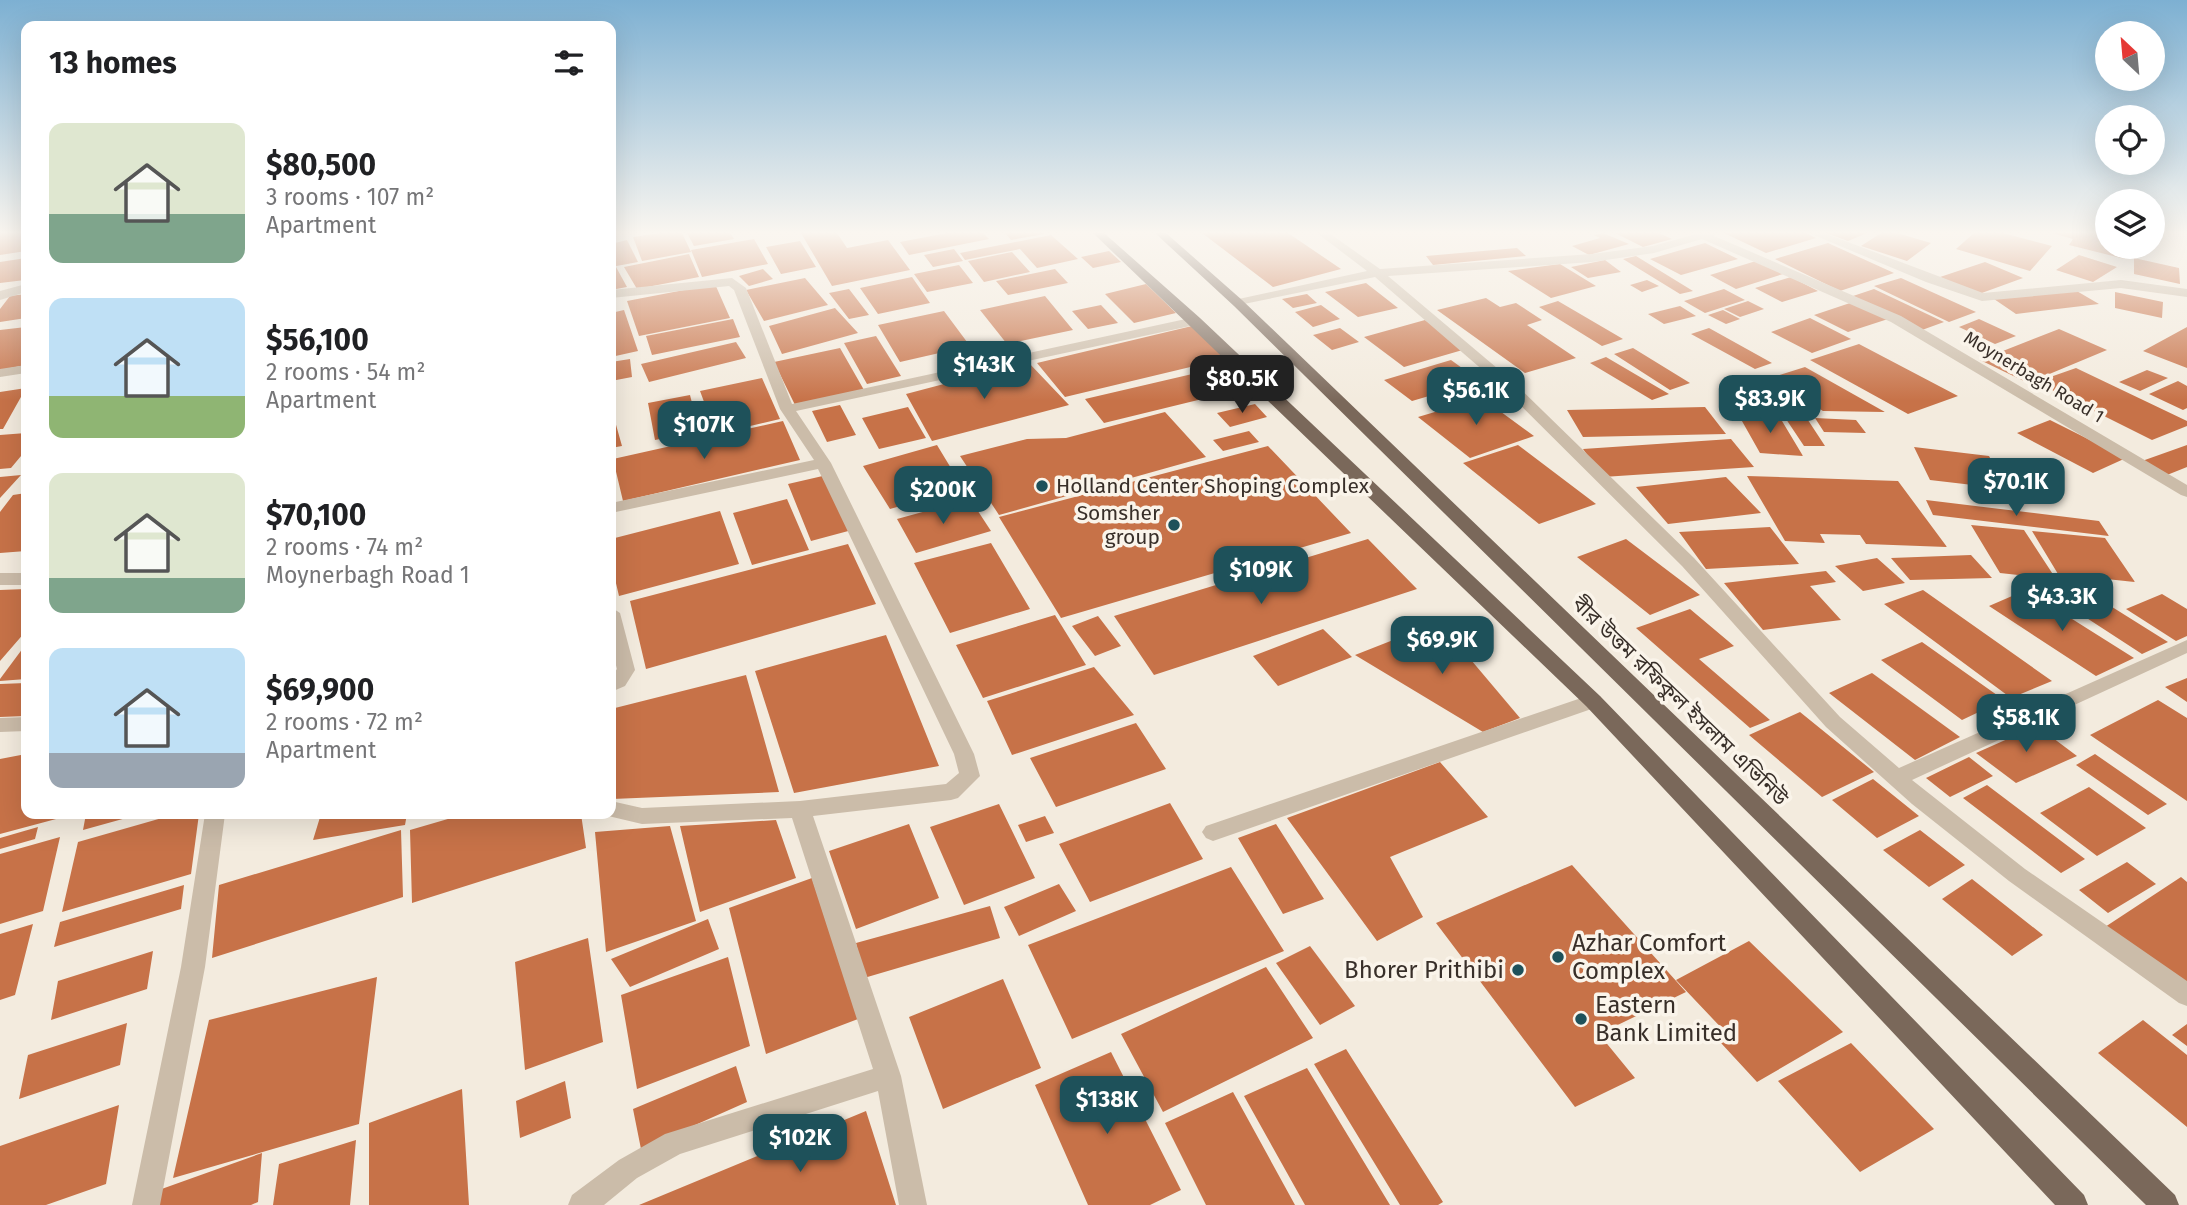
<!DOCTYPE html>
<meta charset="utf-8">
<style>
:root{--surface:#fff;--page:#f6f6f6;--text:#202124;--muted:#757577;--accent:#1e515a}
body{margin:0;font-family:"Fira Sans","Noto Sans Bengali",sans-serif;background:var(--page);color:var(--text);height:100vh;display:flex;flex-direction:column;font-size:26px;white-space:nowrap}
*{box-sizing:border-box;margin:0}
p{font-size:23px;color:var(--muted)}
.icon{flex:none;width:38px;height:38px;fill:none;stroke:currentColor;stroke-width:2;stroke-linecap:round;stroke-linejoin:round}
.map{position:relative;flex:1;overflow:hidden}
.details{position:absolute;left:21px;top:21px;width:595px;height:798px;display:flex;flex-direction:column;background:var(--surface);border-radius:14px;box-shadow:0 7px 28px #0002}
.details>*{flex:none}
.needle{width:46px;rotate:334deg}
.tools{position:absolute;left:2095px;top:21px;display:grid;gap:14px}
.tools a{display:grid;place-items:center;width:70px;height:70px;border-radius:50%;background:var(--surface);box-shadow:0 7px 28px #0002;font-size:35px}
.price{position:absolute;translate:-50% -60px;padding:0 16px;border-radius:14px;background:var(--accent);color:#fff;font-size:23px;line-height:46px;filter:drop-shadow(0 2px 4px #0008)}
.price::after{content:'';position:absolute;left:50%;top:42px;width:21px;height:16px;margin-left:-10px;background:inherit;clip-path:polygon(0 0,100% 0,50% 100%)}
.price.on{background:#222;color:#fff}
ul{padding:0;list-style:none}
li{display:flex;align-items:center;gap:21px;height:175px;padding:0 28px}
li span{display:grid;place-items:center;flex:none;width:196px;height:140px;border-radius:14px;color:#555}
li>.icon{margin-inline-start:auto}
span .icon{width:84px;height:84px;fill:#fffc;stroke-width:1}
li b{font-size:30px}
h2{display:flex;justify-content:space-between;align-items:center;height:84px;padding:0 28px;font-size:30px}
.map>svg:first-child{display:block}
.building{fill:#c77248}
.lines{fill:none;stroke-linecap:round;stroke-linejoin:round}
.minor{fill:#cbbca9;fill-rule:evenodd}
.major{fill:#7a685a;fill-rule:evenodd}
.poi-dot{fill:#1e515a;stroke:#faf4ea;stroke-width:2.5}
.labels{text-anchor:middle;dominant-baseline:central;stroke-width:7;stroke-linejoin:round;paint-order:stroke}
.far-street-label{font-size:18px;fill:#382f29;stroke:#faf4ea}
.poi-label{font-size:21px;fill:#382f29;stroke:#faf4ea;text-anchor:start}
.street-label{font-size:21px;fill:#382f29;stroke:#faf4ea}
.near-poi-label{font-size:24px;fill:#382f29;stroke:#faf4ea;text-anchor:start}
</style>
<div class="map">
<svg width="2187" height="1205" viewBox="0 0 2187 1205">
<rect width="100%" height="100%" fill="#f3ebde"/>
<path class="building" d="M0,233H26V251L0,255Z
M660,233H682L691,252L642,261L633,237Z
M687,233H730L734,239L694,246Z
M801,233H837L847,248L888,240L910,270L832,286Z
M947,233H983L989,239L909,255L900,242Z
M1005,233H1044V234L1011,240Z
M1202,233H1288L1341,269L1273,287Z
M1603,233L1629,244L1589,255L1572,246L1600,238L1594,235Z
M1615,233H1659L1672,239L1643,247Z
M1724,233H1806L1816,238L1766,253Z
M1826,233H1867L1848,241Z
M1881,233H1897L1931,243L1907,261L1861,246Z
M1974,233H2003L2052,246L2030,271L1956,249Z
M2052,233H2107V247H2119L2125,259L2069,245L2073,239Z
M1051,235L1078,259L1037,268L1020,249L965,260L960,253Z
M754,239L768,264L702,277L691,250Z
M627,240L638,262L611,267V244Z
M800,241L816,267L781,274L766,247Z
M1705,243L1738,259L1681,275L1650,259Z
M1828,243L1894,273L1840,291L1775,259Z
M1517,248L1526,256L1433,265L1426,256Z
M954,249L963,261L933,267L924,255Z
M1109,251L1121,262L1093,268L1081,257Z
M1012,252L1030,272L984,282L968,261Z
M689,254L699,277L637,289L624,267Z
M2079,255L2117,267L2093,282L2056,270Z
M1636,256L1693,291L1680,294L1623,259Z
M26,258L25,280L0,283V262Z
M2134,258L2179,268L2180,284L2134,274Z
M1605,260L1621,272L1588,278L1571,267Z
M1756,261L1783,274L1736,289L1710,275Z
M1985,262L2023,278L1979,294L1940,277Z
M1560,264L1596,286L1551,298L1508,271Z
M959,265L973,283L927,292L914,274Z
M616,267L627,287L611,290V269Z
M763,269L773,279L749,286L739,276Z
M1055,269L1068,283L1008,295L996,281Z
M912,277L930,303L878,314L860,288Z
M1791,277L1818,291L1782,302L1755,288Z
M805,278L828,305L764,321L746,290Z
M1901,278L1976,312L1949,322L1874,286Z
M1647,280L1659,286L1642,292L1630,285Z
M1366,283L1398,308L1358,317L1325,292Z
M715,284L730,318L639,336L627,301Z
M1146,284L1176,313L1134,323L1105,294Z
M849,289L869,315L849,319L829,293Z
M1724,289L1745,300L1705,313L1684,301Z
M1874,289L1944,322L1922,330L1853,296Z
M2075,290L2099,304L2016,314L1994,299Z
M2115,292L2163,302L2162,318L2115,308Z
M26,294V318L0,322V309L10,296Z
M1307,294L1317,303L1293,308L1282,299Z
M1045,296L1073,330L1007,344L980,310Z
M1486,298L1500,307L1516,303L1542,320L1527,325L1576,358L1525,373L1437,310Z
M1558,301L1623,339L1602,346L1539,307Z
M1748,301L1764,309L1740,317L1724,309Z
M1853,302L1888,319L1848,332L1814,315Z
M1101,305L1118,323L1088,329L1072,311Z
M1321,305L1340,319L1313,327L1295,312Z
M1680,306L1696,316L1664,324L1648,314Z
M835,308L858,333L782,354L769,326Z
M624,310L638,351L611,357V313Z
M1723,310L1740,319L1726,324L1708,315Z
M944,311L970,346L900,362L878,325Z
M1810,318L1851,339L1812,353L1771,332Z
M733,319L740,337L652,355L646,336Z
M1979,319L2016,336L1995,344L1959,327Z
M1425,320L1466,349L1404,367L1364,337Z
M1192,326L1228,358L1065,397L1037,363Z
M26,327V365L0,370V330Z
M2187,327V368L2143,351Z
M1340,328L1359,342L1332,350L1313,335Z
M1709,328L1772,363L1755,369L1691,334Z
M2059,329L2107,350L2028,383L1980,360Z
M876,336L901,376L867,384L844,343Z
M736,342L746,358L649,382L641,364Z
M1859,344L1958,396L1908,414L1810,360Z
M840,348L864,390L795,405L774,362Z
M1633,348L1690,383L1670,390L1614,354Z
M1606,357L1669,394L1652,400L1590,363Z
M630,359L632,377L611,381V362Z
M1451,360L1480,381L1412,401L1384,380Z
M1028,362L1069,405L932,441L906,394Z
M1805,367L1885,412L1823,411L1770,378Z
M1218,368L1239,390L1104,423L1085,399Z
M2076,368L2187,421V426L2152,440L2036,382Z
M2147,370L2168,378L2140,391L2119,382Z
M762,378L780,419L716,434L700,391Z
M2178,381L2187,386V408L2183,410L2149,394Z
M26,388L3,429H0V392Z
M690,395L699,431L655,440L648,403Z
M1482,398L1534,436L1470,458L1418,417Z
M1255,404L1267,417L1230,427L1217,413Z
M840,405L856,435L827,442L812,411Z
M611,407L622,446L611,448Z
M908,407L926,438L879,449L862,418Z
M1705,407L1726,434L1583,437L1567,410Z
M1165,412L1206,457L999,515L960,456L1027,439L1066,438Z
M1782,413L1804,414L1825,446H1804Z
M1738,414L1779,416L1803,456L1760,453Z
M1815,418L1856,420L1866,433L1824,432Z
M2050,420L2126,458L2093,473L2017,433Z
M783,421L800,460L623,501L613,459Z
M1249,431L1259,442L1223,451L1213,440Z
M26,433V450L11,468L0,469V435Z
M1731,439L1754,467L1603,477L1583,449Z
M937,445L963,488L890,509L863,466Z
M1518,445L1596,504L1539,524L1463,463Z
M2187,445V467L2167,475L2142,461Z
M1268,446L1351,533L1061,618L999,517Z
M1914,447L1989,456L2007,489L1930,480Z
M21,475L0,498V477Z
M827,475L852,530L811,541L788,484Z
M1747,476L1898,481L1947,547L1866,544L1860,535L1820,534L1825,543L1785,541Z
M1726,477L1761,513L1668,524L1636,487Z
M26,493V551L0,553V512L13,495Z
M787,499L809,550L752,565L733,513Z
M970,499L991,531L916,553L897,519Z
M1926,500L2099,521L2109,536L1933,515Z
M720,511L739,564L619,596L611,562V539Z
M1971,525L2024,530L2056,579L2000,573Z
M1770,527L1799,564L1706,569L1679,532Z
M2032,531L2105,538L2135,582L2058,574Z
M1368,539L1417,589L1154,675L1114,616Z
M1626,539L1700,595L1650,615L1577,557Z
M991,543L1030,609L950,633L914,563Z
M848,544L876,604L646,669L630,601Z
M1971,555L1992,578L1910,580L1891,558Z
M1877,558L1905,583L1863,591L1835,566Z
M1826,571L1836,582L1810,586L1841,620L1763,630L1724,583Z
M26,589V631L0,661V590Z
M1923,590L2052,681L2011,698L1884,604Z
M2026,590L2134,658L2096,676L1989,606Z
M2085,590L2168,642L2142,654L2059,600Z
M2162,594L2187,609V636L2176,641L2126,609Z
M1690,609L1734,646L1699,659L1770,720L1750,728L1636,628Z
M1055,615L1086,665L983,698L956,645Z
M1098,616L1121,646L1095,656L1072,626Z
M1439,622L1520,718L1483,732L1355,655Z
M1323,629L1352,657L1278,686L1253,656Z
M886,635L939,766L794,793L755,671Z
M1922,642L2004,700L1962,720L1881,660Z
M26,644V679L0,681V679Z
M1094,667L1134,715L1012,755L987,701Z
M1872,673L1960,737L1915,760L1829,693Z
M746,675L779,792L612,799L611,709Z
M2187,678V702L2165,687Z
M26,683V716L0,717V684Z
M2158,700L2187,718V801L2090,735Z
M1800,712L1874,772L1822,797L1749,735Z
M1136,723L1166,769L1056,807L1030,758Z
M2037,726L2077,756L2016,783L1976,753Z
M26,754V814L71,815L0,834V759Z
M2095,754L2167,804L2148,815L2076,765Z
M1969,757L1993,776L1950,797L1926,778Z
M1440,762L1488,817L1390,857L1423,917L1377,941L1287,818Z
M1873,779L1919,816L1877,838L1832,800Z
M1987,785L2085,859L2061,873L1963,798Z
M2089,787L2146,828L2097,856L2040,813Z
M1170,803L1203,859L1090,902L1059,844Z
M999,804L1035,878L964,905L930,827Z
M86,814H137V815L83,830Z
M176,814H199L191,874L62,912L78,842Z
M321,814H407L405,825L313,840Z
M465,814H581L586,848L412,903L410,830Z
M1045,816L1054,833L1026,842L1018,825Z
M776,820L796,878L700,912L680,826Z
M909,824L939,898L856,929L829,851Z
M1276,824L1324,899L1283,914L1238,838Z
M670,826L696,921L606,952L595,832Z
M38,827L35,839L0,849V838Z
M401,830L403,897L212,958L219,885Z
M1920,830L1965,865L1929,887L1883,850Z
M60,837L43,911L0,924V854Z
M2127,862L2156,884L2108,913L2079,890Z
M1572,865L1686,992L1599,1034L1635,1078L1575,1107L1436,923Z
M1231,867L1284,951L1072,1039L1028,945Z
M2181,877L2187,882V989L2105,927Z
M812,878L858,1019L766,1054L729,908Z
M1972,879L2043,935L2012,956L1942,899Z
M1059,884L1076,911L1019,936L1004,907Z
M184,885L181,909L54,947L60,922Z
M990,906L1000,938L864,978L856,943Z
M708,919L719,949L630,987L611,959Z
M33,924L15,995L0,1000V934Z
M588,938L603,1042L525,1070L515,962Z
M1749,941L1843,1032L1757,1082L1721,1043L1730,1037L1676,980Z
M1310,946L1355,1006L1320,1025L1276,963Z
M153,951L147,989L51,1020L58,981Z
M728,957L750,1046L637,1089L621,995Z
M1266,967L1313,1038L1163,1112L1121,1034Z
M377,977L359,1124L173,1178L209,1020Z
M1003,979L1041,1068L943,1109L909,1017Z
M2143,1020L2187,1055V1127L2098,1053Z
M127,1023L120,1065L19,1099L28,1055Z
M2187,1024V1046L2172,1035Z
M1851,1043L1934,1129L1860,1172L1778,1081Z
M1346,1049L1443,1202L1438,1205H1400L1314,1064Z
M1111,1052L1181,1190L1150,1205H1088L1035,1085Z
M736,1066L747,1102L641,1149L633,1109Z
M1307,1068L1390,1205H1305L1244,1096Z
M565,1081L571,1118L520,1138L516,1101Z
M462,1089L469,1205H369V1123Z
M1233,1092L1295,1205H1206L1165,1123Z
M119,1105L106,1184L46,1205H0V1146Z
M866,1111L896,1205H639Z
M356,1140L350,1205H273L279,1164Z
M262,1153L258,1202L251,1205H155L156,1191Z"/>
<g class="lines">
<path class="minor" d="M1317,233H1329L1380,269L1592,254L1653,246L1700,233H1716L1714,236L1901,316L2187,485V497L2181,495L1891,322L1702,239L1654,253L1592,262L1388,276L1510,379L1694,558L1840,717L1899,768L2187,640V653L1912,780L2025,869L2187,981V1006L2179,1003L2009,881L1912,804L1826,727L1682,566L1500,385L1375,277L1234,306V300L1367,271Z
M1809,233H1824L1983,293L2121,280L2187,289V297L2121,288L1982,301L1926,282Z
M732,278L746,288L792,404L1195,317L1201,321L1195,325L796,411L831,463L974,754L980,776L958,798L951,800L813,816L901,1076L927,1205H899L878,1091L680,1154L637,1178L604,1205H568L572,1195L619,1160L665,1134L873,1069L792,818L642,824L604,815L611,814V801L642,808L800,801L946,784L959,773L954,754L818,469L611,513V503L814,460L780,409L734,290L729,286L611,298V290Z
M26,284V292L0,300V291Z
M26,365V373L0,377V369Z
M0,573H26V585H0Z
M611,607L620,613L635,670L625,686L611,692V677L617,669L611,647Z
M1593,694L1600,696L1603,701L1600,706L1213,841L1206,838L1202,832L1206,826Z
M26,717V731L0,732V718Z
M205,814H225L205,967L160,1205H132L181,967Z"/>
<path class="major" d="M1093,233H1104L1200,318L1600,696L2084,1195L2088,1205H2055L1586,706Z
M1155,233H1166L1242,300L2175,1195L2179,1205H2146L1234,306Z"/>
</g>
<linearGradient id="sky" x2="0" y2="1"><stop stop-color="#7db0d2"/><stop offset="0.58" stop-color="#faf6f0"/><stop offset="1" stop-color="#faf6f0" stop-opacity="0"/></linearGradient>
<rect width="2187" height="401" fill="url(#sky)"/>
<g class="poi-dot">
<circle cx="1042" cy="486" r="7"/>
<circle cx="1174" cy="525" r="7"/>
<circle cx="1558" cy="957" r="7"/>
<circle cx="1518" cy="970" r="7"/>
<circle cx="1581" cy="1019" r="7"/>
</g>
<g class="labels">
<g class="far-street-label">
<text transform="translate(2034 377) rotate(31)">Moynerbagh Road 1</text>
</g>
<g class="poi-label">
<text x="1056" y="486">Holland Center Shoping Complex</text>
<text x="1160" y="513" text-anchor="end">Somsher<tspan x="1160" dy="24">group</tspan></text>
</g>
<g class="street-label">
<text transform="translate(1680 701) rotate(44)">বীর উত্তম রফিকুল ইসলাম এভিনিউ</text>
</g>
<g class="near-poi-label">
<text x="1572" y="943">Azhar Comfort<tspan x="1572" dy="28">Complex</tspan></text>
<text x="1504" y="970" text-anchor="end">Bhorer Prithibi</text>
<text x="1595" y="1005">Eastern<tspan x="1595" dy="28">Bank Limited</tspan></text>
</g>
</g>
</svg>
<div class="tools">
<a><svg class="needle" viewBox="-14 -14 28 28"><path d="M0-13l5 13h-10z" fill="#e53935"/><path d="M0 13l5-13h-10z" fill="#757577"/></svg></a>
<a><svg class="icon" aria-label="locate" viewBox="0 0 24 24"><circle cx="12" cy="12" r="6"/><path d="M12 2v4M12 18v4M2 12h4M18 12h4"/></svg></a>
<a><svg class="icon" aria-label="layers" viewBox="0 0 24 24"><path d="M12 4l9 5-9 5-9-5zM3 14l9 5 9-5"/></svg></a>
</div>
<b class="price" style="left:984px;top:401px">$143K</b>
<b class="price on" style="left:1242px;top:415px">$80.5K</b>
<b class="price" style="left:1476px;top:427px">$56.1K</b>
<b class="price" style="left:1770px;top:435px">$83.9K</b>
<b class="price" style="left:704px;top:461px">$107K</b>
<b class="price" style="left:2016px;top:518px">$70.1K</b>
<b class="price" style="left:943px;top:526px">$200K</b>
<b class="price" style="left:1261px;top:606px">$109K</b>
<b class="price" style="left:2062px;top:633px">$43.3K</b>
<b class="price" style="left:1442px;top:676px">$69.9K</b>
<b class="price" style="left:2026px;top:754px">$58.1K</b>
<b class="price" style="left:1107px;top:1136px">$138K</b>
<b class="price" style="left:800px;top:1174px">$102K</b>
<section class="details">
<h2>13 homes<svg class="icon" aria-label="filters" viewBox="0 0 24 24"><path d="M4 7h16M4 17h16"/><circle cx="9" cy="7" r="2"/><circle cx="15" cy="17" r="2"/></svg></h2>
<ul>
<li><span style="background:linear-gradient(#dfe7d0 65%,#7fa58c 0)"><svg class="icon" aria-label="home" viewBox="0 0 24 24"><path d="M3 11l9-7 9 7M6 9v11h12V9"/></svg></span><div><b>$80,500</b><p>3 rooms · 107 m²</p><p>Apartment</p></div></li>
<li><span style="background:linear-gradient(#bfe0f5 70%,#8fb573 0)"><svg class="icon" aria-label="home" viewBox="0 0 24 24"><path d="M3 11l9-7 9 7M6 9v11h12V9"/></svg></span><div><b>$56,100</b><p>2 rooms · 54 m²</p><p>Apartment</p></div></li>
<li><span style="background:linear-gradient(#dfe7d0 75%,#7fa58c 0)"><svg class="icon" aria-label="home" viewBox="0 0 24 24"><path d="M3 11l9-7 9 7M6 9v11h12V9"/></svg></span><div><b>$70,100</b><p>2 rooms · 74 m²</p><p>Moynerbagh Road 1</p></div></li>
<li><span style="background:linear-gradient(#bfe0f5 75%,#9aa5b1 0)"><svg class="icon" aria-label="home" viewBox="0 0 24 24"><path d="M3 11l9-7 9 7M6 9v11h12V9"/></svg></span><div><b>$69,900</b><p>2 rooms · 72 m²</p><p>Apartment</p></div></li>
</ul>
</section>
</div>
